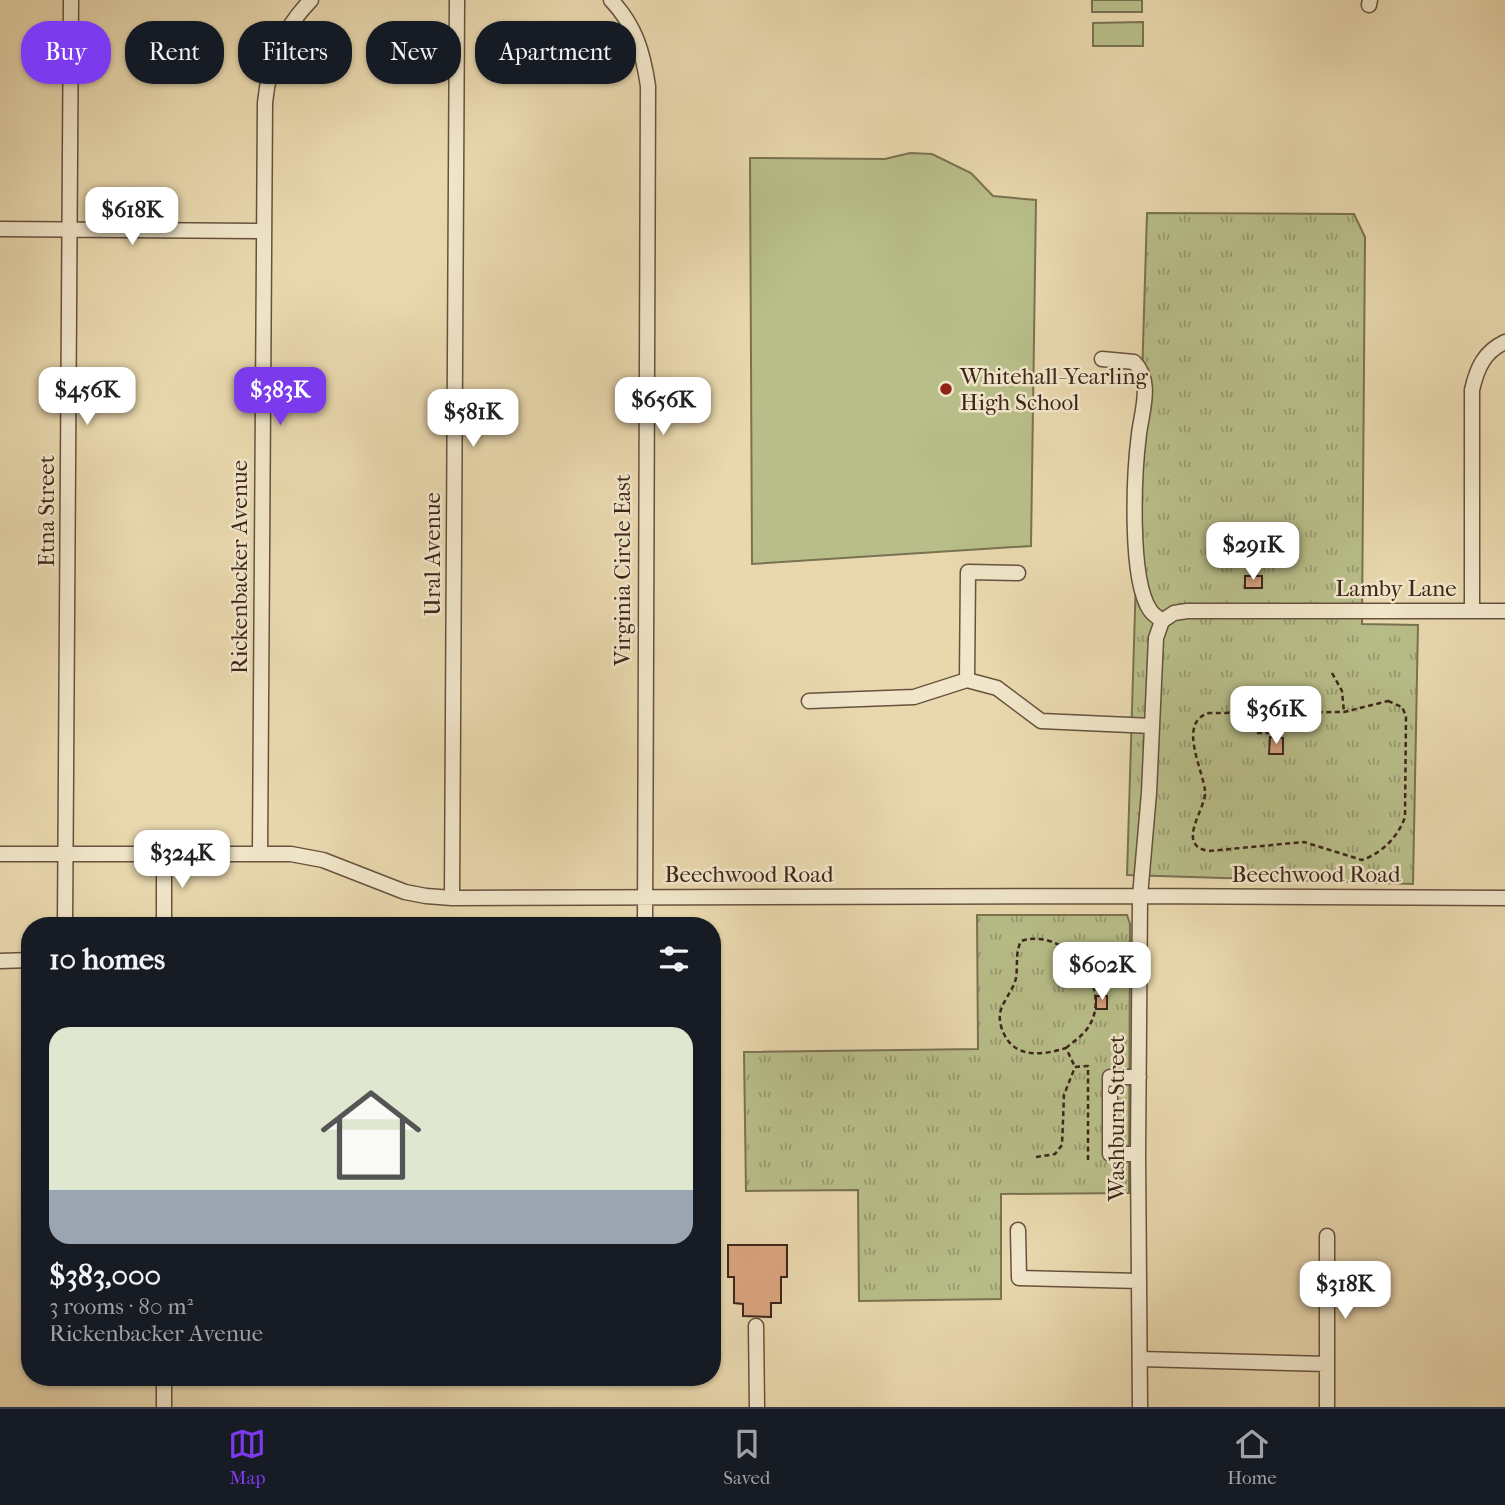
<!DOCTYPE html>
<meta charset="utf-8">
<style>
:root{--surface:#171b24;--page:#242831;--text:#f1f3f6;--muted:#9ea1a6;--line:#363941;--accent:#7c3aed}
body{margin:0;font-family:"IM FELL French Canon",serif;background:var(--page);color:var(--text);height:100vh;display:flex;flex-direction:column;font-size:26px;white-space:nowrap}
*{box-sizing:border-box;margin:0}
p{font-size:23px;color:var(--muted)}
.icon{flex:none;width:38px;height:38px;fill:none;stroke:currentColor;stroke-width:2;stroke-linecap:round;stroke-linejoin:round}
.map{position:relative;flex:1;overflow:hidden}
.details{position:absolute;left:21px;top:917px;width:700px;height:469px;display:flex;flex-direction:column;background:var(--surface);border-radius:28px;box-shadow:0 2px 5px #0004}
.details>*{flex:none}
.banner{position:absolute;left:21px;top:21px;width:700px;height:63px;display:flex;gap:14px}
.price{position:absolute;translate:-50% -60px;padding:0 16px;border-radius:14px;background:#fff;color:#222;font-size:23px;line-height:46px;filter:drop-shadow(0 2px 4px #0008)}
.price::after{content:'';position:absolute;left:50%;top:42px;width:21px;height:16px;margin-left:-10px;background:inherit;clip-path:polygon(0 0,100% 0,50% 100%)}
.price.active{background:var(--accent);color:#fff}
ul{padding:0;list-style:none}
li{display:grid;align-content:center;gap:14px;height:371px;padding:0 28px}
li+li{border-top:2px solid var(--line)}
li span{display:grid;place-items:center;height:217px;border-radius:21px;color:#555}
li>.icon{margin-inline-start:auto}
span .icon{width:126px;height:126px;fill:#fffc;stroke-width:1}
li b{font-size:30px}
h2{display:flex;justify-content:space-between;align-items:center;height:84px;padding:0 28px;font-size:30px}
.chip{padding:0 24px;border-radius:28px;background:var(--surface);box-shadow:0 2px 5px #0004;font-size:24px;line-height:63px}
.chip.active{background:var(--accent);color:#fff}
.tab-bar{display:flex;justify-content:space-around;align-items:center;height:98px;border-top:2px solid var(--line);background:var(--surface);font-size:19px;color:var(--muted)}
.tab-bar a{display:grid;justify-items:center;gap:4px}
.tab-bar .active{color:var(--accent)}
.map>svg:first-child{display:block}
.grass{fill:url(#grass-tufts);stroke:#7a7250;stroke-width:2}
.garden{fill:#b8be89;stroke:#7a7250;stroke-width:2}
.building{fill:#d9a47f;stroke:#3c2518;stroke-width:2}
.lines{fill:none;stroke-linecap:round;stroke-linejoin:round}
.minor-casing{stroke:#67523e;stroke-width:17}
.path{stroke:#3c2518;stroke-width:2.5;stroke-dasharray:5 3.5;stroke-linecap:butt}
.minor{stroke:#f1e6ca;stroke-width:14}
.poi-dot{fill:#8f2418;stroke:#f1e6ca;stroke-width:2.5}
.labels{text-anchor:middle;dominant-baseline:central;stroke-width:5;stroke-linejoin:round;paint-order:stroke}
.poi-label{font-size:23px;fill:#3c2518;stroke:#f1e6ca;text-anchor:start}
.street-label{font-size:23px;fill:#3c2518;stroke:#f1e6ca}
</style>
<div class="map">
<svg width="1505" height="1407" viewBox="0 0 1505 1407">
<defs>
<pattern id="grass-tufts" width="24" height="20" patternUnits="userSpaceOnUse" patternTransform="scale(1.75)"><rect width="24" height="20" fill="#b8be89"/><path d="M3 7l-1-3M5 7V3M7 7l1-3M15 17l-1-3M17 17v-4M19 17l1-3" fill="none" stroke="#979a6f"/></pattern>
</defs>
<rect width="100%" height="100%" fill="#e9d8ae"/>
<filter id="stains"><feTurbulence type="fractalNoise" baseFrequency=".00286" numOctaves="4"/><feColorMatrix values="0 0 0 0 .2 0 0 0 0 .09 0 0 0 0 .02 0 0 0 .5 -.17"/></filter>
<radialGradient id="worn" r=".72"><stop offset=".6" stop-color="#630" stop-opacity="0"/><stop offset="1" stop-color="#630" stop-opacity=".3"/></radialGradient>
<path class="grass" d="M1147,213L1354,214L1365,237L1362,624L1418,625L1413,884L1127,875Z
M977,915H1127L1130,924L1129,1193L1001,1194V1299L859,1301L858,1190L746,1191L744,1052L978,1049Z"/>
<path class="garden" d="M1092,0H1142V12H1092Z
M1143,22V46H1093V23Z
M910,153L932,154L971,173L993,196L1036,200L1031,546L752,564L750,158L885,159Z"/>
<path class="building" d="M1245,576H1262V588H1245Z
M1270,737L1283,738V754H1269Z
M1096,996H1107V1009H1096Z
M728,1245H787V1277H781V1303H771V1317L743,1316V1304L734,1303V1277H728Z"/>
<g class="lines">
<defs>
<path id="minor" d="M611,0C635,25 643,52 648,86L645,926
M1369,5L1370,0
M0,229L264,231
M1102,359L1134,362C1153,381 1142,410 1139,434C1134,473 1129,579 1150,610C1153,615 1158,617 1162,621
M1472,611V390C1477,368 1484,352 1505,342
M1162,621L1174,613L1187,611H1505
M967,680L968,572L1018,573
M809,701L914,697L967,680L997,688L1041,721L1152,726
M260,853L265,103C269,62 282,30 311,0
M0,854H291L323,860L405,892L426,896L452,898L1140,896L1505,898
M164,854V926
M452,898L457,0
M65,926L71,0
M0,961L30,960
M1138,1154H1110V1077H1139
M1018,1230L1019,1278L1139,1281
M1327,1236V1407
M756,1326L757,1407
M1140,1359L1327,1364
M164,1407V1377
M1140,1407L1138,1154L1140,896L1149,793L1156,638L1162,621"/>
</defs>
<use href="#minor" class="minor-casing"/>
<path class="path" d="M1332,673L1342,691L1344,712
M1388,701L1402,707L1406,716L1405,817C1398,837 1382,853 1362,860L1304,842L1209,851C1174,846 1207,808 1205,791C1203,769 1177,722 1209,713L1344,712Z
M1257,733H1277V688
M1066,1048C1073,1042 1082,1036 1087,1029C1116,990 1067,926 1021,941C1015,953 1018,966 1016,978C1013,991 1003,1000 1000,1013C999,1020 1001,1028 1004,1034C1016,1059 1043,1055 1066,1048L1075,1067
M1075,1067L1088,1066V1161
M1036,1157L1055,1154L1062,1145L1064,1095L1075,1067"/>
<use href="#minor" class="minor"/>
</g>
<circle class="poi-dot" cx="946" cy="389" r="7"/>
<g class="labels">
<g class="poi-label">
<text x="960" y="376">Whitehall-Yearling<tspan x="960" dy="26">High School</tspan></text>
</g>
<g class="street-label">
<text transform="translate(46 511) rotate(-90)">Etna Street</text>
<text transform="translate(432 554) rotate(-90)">Ural Avenue</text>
<text transform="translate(239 567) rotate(-90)">Rickenbacker Avenue</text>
<text transform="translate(622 570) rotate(-90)">Virginia Circle East</text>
<text x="1396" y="588">Lamby Lane</text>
<text x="749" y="874">Beechwood Road</text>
<text x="1316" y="874">Beechwood Road</text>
<text transform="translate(1116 1118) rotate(-90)">Washburn Street</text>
</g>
</g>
<rect width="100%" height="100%" filter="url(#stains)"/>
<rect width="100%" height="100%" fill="url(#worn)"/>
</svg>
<b class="price" style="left:132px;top:247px">$618K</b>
<b class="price" style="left:87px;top:427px">$456K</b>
<b class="price active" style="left:280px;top:427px">$383K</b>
<b class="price" style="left:663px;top:437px">$656K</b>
<b class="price" style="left:473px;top:449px">$581K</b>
<b class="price" style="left:1253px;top:582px">$291K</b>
<b class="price" style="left:1276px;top:746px">$361K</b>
<b class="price" style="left:182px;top:890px">$324K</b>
<b class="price" style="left:1102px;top:1002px">$602K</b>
<b class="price" style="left:1345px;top:1321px">$318K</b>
<div class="banner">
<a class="chip active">Buy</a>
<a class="chip">Rent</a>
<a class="chip">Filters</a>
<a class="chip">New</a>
<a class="chip">Apartment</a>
</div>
<section class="details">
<h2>10 homes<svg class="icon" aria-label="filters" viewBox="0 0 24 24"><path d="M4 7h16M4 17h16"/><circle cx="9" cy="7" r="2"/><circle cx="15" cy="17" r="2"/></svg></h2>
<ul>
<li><span style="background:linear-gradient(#dfe7d0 75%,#9aa5b1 0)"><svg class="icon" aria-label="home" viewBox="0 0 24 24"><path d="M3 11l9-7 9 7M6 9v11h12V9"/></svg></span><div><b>$383,000</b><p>3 rooms · 80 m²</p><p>Rickenbacker Avenue</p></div></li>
</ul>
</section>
</div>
<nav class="tab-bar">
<a class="active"><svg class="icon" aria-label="map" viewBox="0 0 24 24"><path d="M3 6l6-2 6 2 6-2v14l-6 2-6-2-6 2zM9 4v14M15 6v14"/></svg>Map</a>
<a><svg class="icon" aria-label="saved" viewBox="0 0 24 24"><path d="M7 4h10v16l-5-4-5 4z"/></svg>Saved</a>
<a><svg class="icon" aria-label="home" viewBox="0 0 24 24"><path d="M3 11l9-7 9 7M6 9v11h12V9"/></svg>Home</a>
</nav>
